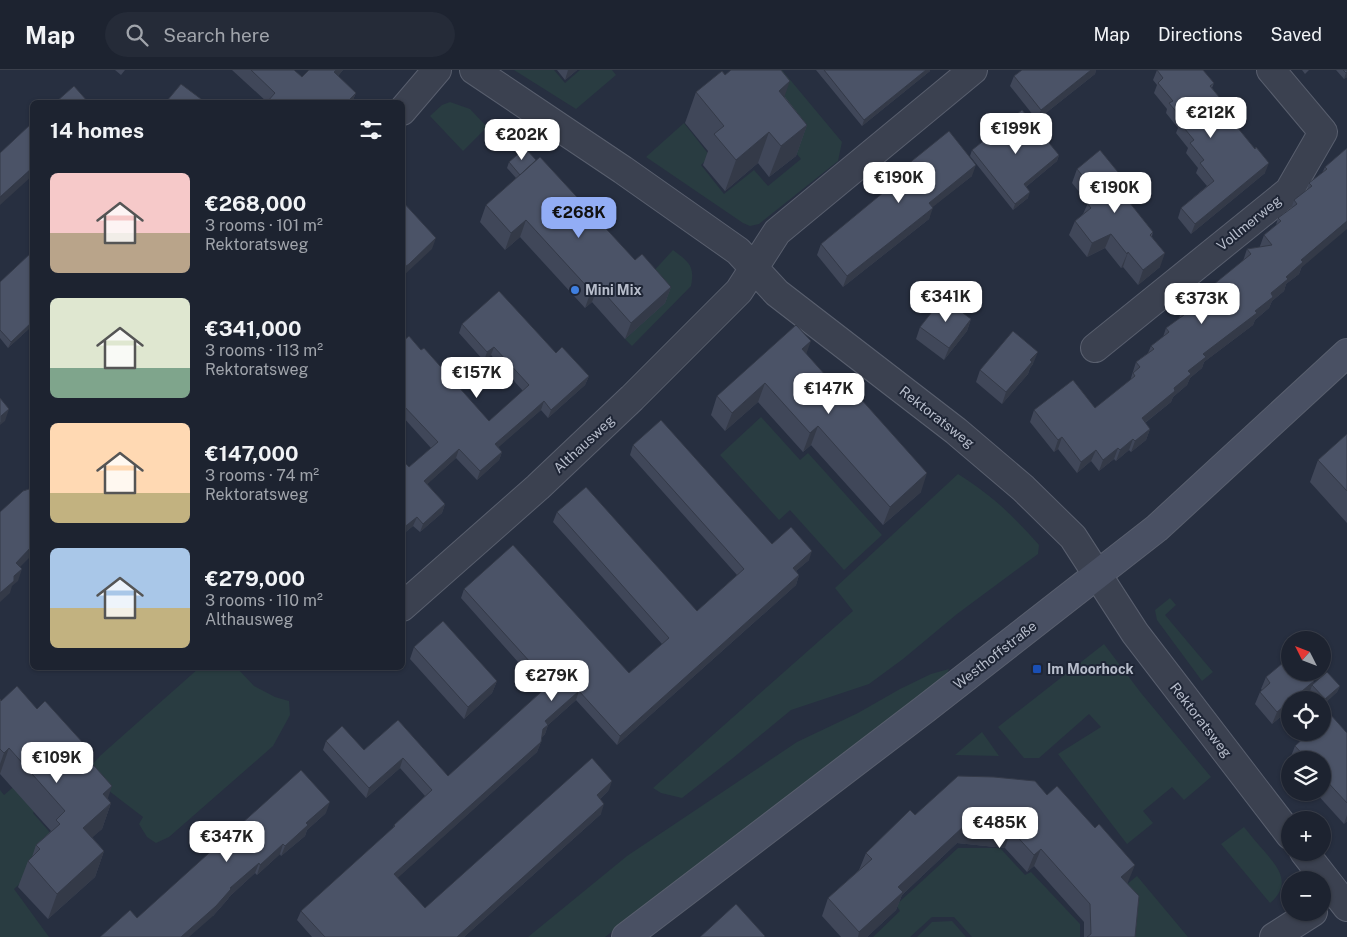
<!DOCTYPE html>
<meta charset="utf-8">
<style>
:root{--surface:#1d2330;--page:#252b38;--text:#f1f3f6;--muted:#a0a4ab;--line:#3b404c;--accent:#92adf5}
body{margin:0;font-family:"Public Sans",sans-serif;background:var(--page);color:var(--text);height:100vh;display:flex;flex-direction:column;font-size:19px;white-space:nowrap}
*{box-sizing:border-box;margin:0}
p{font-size:16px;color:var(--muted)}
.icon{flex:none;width:28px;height:28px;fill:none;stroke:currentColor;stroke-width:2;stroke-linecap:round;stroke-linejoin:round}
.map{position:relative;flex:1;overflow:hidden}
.details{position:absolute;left:30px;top:30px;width:375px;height:570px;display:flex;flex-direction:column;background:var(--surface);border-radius:8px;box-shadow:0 1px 4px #0004,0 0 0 1px var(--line)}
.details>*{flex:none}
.needle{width:32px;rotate:312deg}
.buttons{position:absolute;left:1281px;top:561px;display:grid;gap:10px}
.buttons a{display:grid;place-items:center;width:50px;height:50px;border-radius:50%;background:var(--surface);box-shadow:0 1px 4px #0004,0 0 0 1px var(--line);font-size:25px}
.price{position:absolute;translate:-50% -42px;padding:0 11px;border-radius:10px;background:#fff;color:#222;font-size:16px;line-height:32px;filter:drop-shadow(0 1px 2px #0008)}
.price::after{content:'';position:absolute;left:50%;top:30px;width:15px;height:11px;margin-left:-8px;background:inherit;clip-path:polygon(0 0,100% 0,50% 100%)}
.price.on{background:var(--accent);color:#111}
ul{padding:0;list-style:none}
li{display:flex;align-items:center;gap:15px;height:125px;padding:0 20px}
li span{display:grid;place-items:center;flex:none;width:140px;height:100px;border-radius:8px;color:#555}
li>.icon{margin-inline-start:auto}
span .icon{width:60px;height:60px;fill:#fffc;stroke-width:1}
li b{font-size:21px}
h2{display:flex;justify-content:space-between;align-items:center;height:60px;padding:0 20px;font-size:21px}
header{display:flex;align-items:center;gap:30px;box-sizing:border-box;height:70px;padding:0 25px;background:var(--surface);border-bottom:1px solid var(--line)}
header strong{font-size:24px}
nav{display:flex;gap:28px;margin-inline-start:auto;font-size:18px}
.search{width:350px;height:45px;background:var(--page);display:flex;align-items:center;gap:12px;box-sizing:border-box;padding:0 18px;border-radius:28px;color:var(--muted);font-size:19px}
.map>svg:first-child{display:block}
.green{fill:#293c41}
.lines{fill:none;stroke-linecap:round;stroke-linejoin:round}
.street-casing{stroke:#595f6e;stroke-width:30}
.secondary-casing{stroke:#595f6e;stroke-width:30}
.street{stroke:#3b4150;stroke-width:28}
.secondary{stroke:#495063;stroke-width:28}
.wall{fill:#404759}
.shaded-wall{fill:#343a48}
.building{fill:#4b5367;stroke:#343a48}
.shop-dot{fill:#3f7fe0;stroke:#1f2636;stroke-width:2}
.transit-dot{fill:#1a4fb4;stroke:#1f2636;stroke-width:2}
.labels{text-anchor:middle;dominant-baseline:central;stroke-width:4;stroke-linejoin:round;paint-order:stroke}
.street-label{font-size:14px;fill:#b7bdcb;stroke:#1f2636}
.poi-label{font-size:14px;font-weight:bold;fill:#b7bdcb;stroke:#1f2636;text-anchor:start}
</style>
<header>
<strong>Map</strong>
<div class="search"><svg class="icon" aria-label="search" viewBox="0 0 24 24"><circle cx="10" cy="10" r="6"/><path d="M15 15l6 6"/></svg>Search here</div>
<nav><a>Map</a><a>Directions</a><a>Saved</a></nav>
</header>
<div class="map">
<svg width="1347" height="867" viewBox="0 0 1347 867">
<rect width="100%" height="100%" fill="#272f40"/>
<path class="green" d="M514,0H554L565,13L580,0H612L616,5L576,39Z
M760,0H782L842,72L838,91L759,154L750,156L743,153L646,87L684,53L710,86L701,95L724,124L754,100L768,116L801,89L771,52Z
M450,32L470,39L487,57L463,81L430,46L442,35Z
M673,180C689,192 695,196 691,216L632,276L625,269L664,233L651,204Z
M761,347L800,390L808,383L882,465L844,500L790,440L779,450L720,385Z
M958,404C990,424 1014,446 1039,475L1038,484L957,544L903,589L869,614L791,640L733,688L682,728L661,723L653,718L853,541L835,518Z
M1170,528L1176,535L1165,545L1213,602L1202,611L1157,550L1155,540Z
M1104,574L1141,623L1211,707L1184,730L1172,717L1143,741L1153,753L1127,774L1058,684L1101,657L1089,644L1039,688H1024L998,657Z
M199,598H237L254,616L275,627L289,631L290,645L273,676L169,767L156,773L147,767L139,754L143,747L100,714L88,699L101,685Z
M949,599L943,612L605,867H528L627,786L797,672L858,643L900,619L931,604Z
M982,662L999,686L955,685Z
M17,714L37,737L33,743L54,767L29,805L14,819L49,867H0V720L4,725Z
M1244,757C1251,766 1258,774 1265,782C1279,799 1292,814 1270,833L1221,774Z
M958,778H1000L1025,805L1031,802L1080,854V867H972L954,847H932L910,867H873L900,841L896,835Z
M1137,806L1188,867H1130L1115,824Z
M952,851L966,867H917L932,852Z"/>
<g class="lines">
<defs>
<path id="street" d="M474,0L623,100L738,181L777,223L956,361L1023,418L1073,467L1135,563L1290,765
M402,41L437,0
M1095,278L1289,121L1323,62L1271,0
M402,537L538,417L632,328L739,221L777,162L973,0
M1304,782L1347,837
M1274,867L1313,842"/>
<path id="secondary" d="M626,867L925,639L1157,458L1347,283"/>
</defs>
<use href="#street" class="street-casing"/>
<use href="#secondary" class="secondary-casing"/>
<use href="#street" class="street"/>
<use href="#secondary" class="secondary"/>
</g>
<path class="wall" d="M115,0H125L121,5Z
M232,0H294L302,7L309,0H343L338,6L356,23L352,32H267Z
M557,0H577L565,10Z
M816,0H930V1L862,56Z
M1022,0H1096L1095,4L1037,50L1010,16L1014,6Z
M1157,0L1214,13L1212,18L1224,33L1222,39L1265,103L1191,164L1178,148L1181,138L1207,116L1196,103L1198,98L1186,83L1188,78L1176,63L1178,58L1166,43L1167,39L1154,23L1157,15L1153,10Z
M1302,0H1309L1305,4Z
M1336,0H1347V7L1344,9Z
M725,5L785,27L807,55L796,86L769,107L758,93L725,121L703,95L708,81L685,53L696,22Z
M1347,78L1299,204L1286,214L1284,221L1272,231L1269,238L1255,250L1253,255L1204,292L1202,298L1190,308L1187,315L1173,327L1171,332L1145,353L1150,359L1146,370L1131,382L1129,380L1116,391L1114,389L1099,401L1091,391L1077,403L1058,379L1054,382L1030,352L1034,340L1095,338L1130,311L1136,292L1148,283L1151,276L1163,267L1166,258L1179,249L1181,241L1243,191L1247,179L1260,177V176L1264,165L1276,155L1278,148L1291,139L1294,130L1307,120L1309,113L1322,103L1325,97Z
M972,80L1059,85L1057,91L1026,117L1028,128L1013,140L970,86Z
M536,90L635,190L671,217L665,233L625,269L592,232L585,238L520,167L505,180L480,152L486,135L516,108L507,98L509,92Z
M1077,99L1118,118L1153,162L1152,166L1160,197L1138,215L1123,197L1121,198L1105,178L1087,187L1069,165L1075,151L1083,144L1088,133L1072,113Z
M972,106L932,137L929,149L843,217L817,185L821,174L888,119L892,107Z
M0,212L32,256L8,278L0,268Z
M971,249L967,261L944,290L916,269L920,257Z
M462,254L556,283L589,306L585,315L548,348L541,340L498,377L502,382L499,390L477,410L456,388L427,414L445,434L442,443L420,462L413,456L402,465V390L409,397L431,378L402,346V272L421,280L489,351L523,321L491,285L484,291L459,263Z
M806,284L921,422L883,455L811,375L803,382L758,332L725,361L711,345L717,326Z
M1033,294L1030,298L1028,304L1002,334L976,312L980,300Z
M1347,364V453L1310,412L1318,390Z
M633,375L772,474L809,490L796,501L799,505L796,515L617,675L576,630L548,655L545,664L542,667L541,672L537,682L397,808L425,838L609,720L600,729L601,744L464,867H312L297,850L301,841L393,758L394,755L425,726L400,698L366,728L323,680L326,671L364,680L398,650L448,706L543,620L461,528L464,519L629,603L662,574L553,452L557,442L697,541L737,505L630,385Z
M414,577L497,611L492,623L464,649L410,589Z
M1266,607L1314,611L1309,623L1301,630H1290V639L1272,654L1255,634L1260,622L1262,620L1261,619Z
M1312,615L1340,616L1337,622L1323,635L1322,630H1318L1310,621Z
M0,629L1,631L37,639L94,685L91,693L108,729L111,733L102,759L92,767L104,781L95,807L48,849L18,817L28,791L32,787L36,775L51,761L0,704Z
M1347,663V751L1344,754L1315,722H1322V690H1290V696L1288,694L1295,676Z
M1047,725L1128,812L1127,813L1135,867H1084V852L1034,796L1027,802L1005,778L957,773L902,825L896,840L867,867H841L822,846L828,828L859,800L866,783L915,745Z
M326,743L307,760L305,766L281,786L280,784L257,805L255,803L229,827L228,829L213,846L137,848Z"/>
<path class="shaded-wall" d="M336,0H343L330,15L334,2Z
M568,0H577L565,10Z
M926,0H930V1L862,56L864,50Z
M1091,0H1096L1095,4L1037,50L1041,40Z
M1347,2V7L1344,9L1346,3Z
M790,11L779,42V21Z
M356,23L352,32H347Z
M807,55L796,86L769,107L781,76Z
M769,62L758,93L725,121L736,90Z
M1059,85L1057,91L1021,121L1024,114Z
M1269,93L1265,103L1191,164L1195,154Z
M976,95L972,106L924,144L929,133Z
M32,98V106L0,135V127Z
M1122,107L1117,121L1114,113Z
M1030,122L1028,128L1013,140L1015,134Z
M933,138L929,149L843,217L847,206Z
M526,150L520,167L505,180L511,163Z
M1347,151V159L1301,198L1299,204L1286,214L1284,221L1272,231L1269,238L1255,250L1253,255L1204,292L1202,298L1190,308L1187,315L1173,327L1171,332L1137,359L1142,348L1174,318L1203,284L1255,241L1301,190Z
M1111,164L1105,178L1087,187L1092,173Z
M436,168L432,179L402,207V199Z
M1128,182L1123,197L1121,198L1127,184Z
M1165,183L1160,197L1138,215L1143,200Z
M598,216L592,232L585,238L591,221Z
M671,217L665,233L625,269L631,253Z
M971,249L967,261L944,290L949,278Z
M32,252V256L8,278L11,272Z
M811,271L804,290L802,279Z
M494,277L491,285L484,291L487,282Z
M1038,282L1033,294L1030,298L1028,304L1002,334L1006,322L1030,290Z
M589,306L585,315L548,348L551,340Z
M765,313L758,332L725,361L732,343Z
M544,331L541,340L492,383L495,374Z
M9,339L5,351L0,355V349L1,346Z
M818,356L811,375L803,382L810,363Z
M1150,359L1146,370L1131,382L1135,371Z
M1062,367L1058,379L1054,382L1058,370Z
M1133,369L1129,380L1116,391L1120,380Z
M1118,378L1114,389L1099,401L1103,390Z
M459,379L456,388L421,420L424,411Z
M1096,380L1091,391L1077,403L1081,392Z
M502,382L499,390L477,410L480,401Z
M927,403L921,422L883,455L890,437Z
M445,434L442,443L420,462L423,454Z
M417,447L413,456L402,465V459Z
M32,476V485L12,505L16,493Z
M812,481L809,490L789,507L793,498Z
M22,499L18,511L12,516L10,523L0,532V523L14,506Z
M799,505L796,515L617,675L620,666Z
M497,611L492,623L464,649L468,637Z
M1314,611L1309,623L1301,630H1291Z
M1340,616L1337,622L1323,635L1325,629Z
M579,621L576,630L548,655L545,664L540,669L545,651Z
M1290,631V639L1272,654L1277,642Z
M541,672L537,682L391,814L394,804Z
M9,678L0,704V694L4,683Z
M94,685L84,711L89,690Z
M403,688L400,698L366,728L369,718Z
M612,711L609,720L593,735L597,725Z
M112,716L104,740L111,733L102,759L74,784L83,758L103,724Z
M330,732L326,743L307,760L305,766L281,786L285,776L306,753Z
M604,734L601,744L464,867H457Z
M1347,745V751L1344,754Z
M964,756L1011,760L1005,778L957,773L902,825L896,840L867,867H858L859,862L898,817Z
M283,774L280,784L257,805L260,795Z
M1041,779L1034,796L1027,802L1034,785Z
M104,781L95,807L48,849L57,824Z
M259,793L255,803L229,827L228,829L213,846L189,867H181L230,818Z
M1135,795L1128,812L1115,824L1121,807Z"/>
<path class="building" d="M251,0H294L302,7L309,0H336L334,2L356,23L347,32H267L275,23Z
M731,0H781L790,11L779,21L807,55L781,76L769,62L736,90L714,64L724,56L696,22L722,1L725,5Z
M824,0H926L864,50Z
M1022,0H1091L1041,40L1014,6Z
M1157,0H1203L1214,13L1210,16L1224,33L1220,36L1255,79L1256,77L1269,93L1195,154L1181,138L1214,111L1200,93L1204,90L1190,73L1194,70L1180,53L1183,50L1169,33L1173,31L1158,13L1163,8Z
M1343,0H1347V2L1346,3Z
M181,14L205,32H166Z
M74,16L88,32H56Z
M1022,40L1059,85L1024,114L1030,122L1015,134L972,80Z
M32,53V98L0,127V83Z
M949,61L976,95L929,133L933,138L847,206L821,174L896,112L892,107Z
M525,78L536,90L520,105L509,92Z
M1347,78V151L1301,190L1303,192L1286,207L1288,209L1271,223L1273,227L1255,241L1257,243L1203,284L1206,287L1188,301L1191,304L1174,318L1175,321L1142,348L1150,359L1135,371L1133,369L1120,380L1118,378L1103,390L1096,380L1081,392L1062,367L1058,370L1034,340L1073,310L1095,338L1135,306L1133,303L1140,297L1136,292L1154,279L1151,276L1169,262L1166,258L1184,245L1181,241L1251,184L1247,179L1272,175L1264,165L1281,151L1278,148L1297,134L1294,130L1312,116L1309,113L1327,99L1325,97Z
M1100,80L1122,107L1114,113L1153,162L1150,165L1165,183L1143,200L1128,182L1127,184L1111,164L1092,173L1075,151L1091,138L1087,133L1098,125L1077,99Z
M540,87L635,190L642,184L671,217L631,253L598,216L591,221L526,150L511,163L486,135Z
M402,131L436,168L409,194L402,199Z
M32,182V252L11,272L0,260V212Z
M499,221L556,283L562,277L589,306L551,340L544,331L525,348L495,374L502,382L480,401L459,379L424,411L445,434L423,454L417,447L402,459V390L409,397L438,372L402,334V272L409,266L421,280L424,278L489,351L529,315L494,277L487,282L462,254Z
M943,228L971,249L949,278L920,257Z
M796,255L811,271L802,279L844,326L852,319L927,403L890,437L818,356L810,363L765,313L732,343L717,326Z
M1013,261L1038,282L1030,290L1032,292L1006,322L980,300Z
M0,328L9,339L1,346V352L0,353Z
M661,350L772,474L791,457L812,481L793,498L799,505L620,666L579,621L545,651L548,655L543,659L541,672L394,804L425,838L592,688L612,711L597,725L604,734L457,867H325L301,841L395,756L394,755L432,720L403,688L369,718L326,671L342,656L364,680L398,650L448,706L550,614L464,519L513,475L629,603L669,568L557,442L586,417L697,541L744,499L633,375Z
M1347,364V421L1318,390Z
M32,418V476L16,493L22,499L14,506V511L0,523V442L23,421Z
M443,551L497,611L468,637L414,577Z
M1290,587V602H1306L1314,611L1277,642L1260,622L1270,613L1266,607Z
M1327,602L1340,616L1325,629L1312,615Z
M17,616L37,639L45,631L94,685L89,690L112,716L103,724L111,733L83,758L104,781L57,824L28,791L40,779L36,775L60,754L56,750L65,741L9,678L4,683L0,679V629L1,631Z
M1330,644L1347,663V733L1322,706V690H1308L1295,676L1310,662H1322V651Z
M301,700L330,732L306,753L308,755L285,776L283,774L260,795L259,793L230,818L231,819L216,836L181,867H100L130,840L137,848Z
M958,706L994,707L1035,711L1047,725L1057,716L1095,758L1099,754L1135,795L1121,807L1139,826L1135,867H1087L1091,864L1090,834L1041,779L1034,785L1011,760L964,756L898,817L903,822L859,862L828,828L872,789L866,783L910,740L915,745Z
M736,834L765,866L764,867H700Z"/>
<circle class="shop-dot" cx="575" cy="220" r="5"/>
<rect class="transit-dot" x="1032" y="594" width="10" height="10" rx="2.5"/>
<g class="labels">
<g class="street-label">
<text transform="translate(1249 153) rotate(-39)">Vollmerweg</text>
<text transform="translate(937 347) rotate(38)">Rektoratsweg</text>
<text transform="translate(584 374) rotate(-43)">Althausweg</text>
<text transform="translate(995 585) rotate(-38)">Westhoffstraße</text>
<text transform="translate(1201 650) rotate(52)">Rektoratsweg</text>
</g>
<g class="poi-label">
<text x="585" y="220">Mini Mix</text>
<text x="1047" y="599">Im Moorhock</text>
</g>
</g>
</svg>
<div class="buttons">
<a><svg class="needle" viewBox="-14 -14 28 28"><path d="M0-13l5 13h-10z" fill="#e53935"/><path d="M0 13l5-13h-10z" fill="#a0a4ab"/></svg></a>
<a><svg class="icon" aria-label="locate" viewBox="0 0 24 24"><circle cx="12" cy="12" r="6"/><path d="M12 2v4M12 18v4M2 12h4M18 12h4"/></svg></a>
<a><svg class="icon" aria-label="layers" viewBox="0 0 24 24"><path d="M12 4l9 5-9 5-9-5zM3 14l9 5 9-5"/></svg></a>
<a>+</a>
<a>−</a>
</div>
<b class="price" style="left:1211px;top:69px">€212K</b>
<b class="price" style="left:1016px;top:85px">€199K</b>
<b class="price" style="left:522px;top:91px">€202K</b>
<b class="price" style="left:899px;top:134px">€190K</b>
<b class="price" style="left:1115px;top:144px">€190K</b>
<b class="price on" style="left:579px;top:169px">€268K</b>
<b class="price" style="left:946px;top:253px">€341K</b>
<b class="price" style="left:1202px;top:255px">€373K</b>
<b class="price" style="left:477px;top:329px">€157K</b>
<b class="price" style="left:829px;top:345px">€147K</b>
<b class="price" style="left:552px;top:632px">€279K</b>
<b class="price" style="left:57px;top:714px">€109K</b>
<b class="price" style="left:1000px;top:779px">€485K</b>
<b class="price" style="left:227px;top:793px">€347K</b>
<section class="details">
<h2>14 homes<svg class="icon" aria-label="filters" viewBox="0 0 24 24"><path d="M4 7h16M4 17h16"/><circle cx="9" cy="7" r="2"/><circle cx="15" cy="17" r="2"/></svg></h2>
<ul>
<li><span style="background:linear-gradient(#f6c9c9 60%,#b9a48a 0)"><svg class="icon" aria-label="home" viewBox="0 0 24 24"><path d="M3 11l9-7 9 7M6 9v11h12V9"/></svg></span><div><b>€268,000</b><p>3 rooms · 101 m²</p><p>Rektoratsweg</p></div></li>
<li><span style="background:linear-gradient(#dfe7d0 70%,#7fa58c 0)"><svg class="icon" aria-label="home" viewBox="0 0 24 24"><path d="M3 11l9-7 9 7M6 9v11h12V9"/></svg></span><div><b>€341,000</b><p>3 rooms · 113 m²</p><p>Rektoratsweg</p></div></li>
<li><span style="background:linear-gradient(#ffd9b3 70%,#c2b280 0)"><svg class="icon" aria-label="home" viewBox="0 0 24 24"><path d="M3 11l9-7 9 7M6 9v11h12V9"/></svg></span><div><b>€147,000</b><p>3 rooms · 74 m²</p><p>Rektoratsweg</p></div></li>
<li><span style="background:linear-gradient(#a9c7e8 60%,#c2b280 0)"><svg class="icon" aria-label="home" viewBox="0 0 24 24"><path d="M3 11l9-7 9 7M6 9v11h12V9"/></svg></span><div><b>€279,000</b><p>3 rooms · 110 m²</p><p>Althausweg</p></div></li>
</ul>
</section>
</div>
